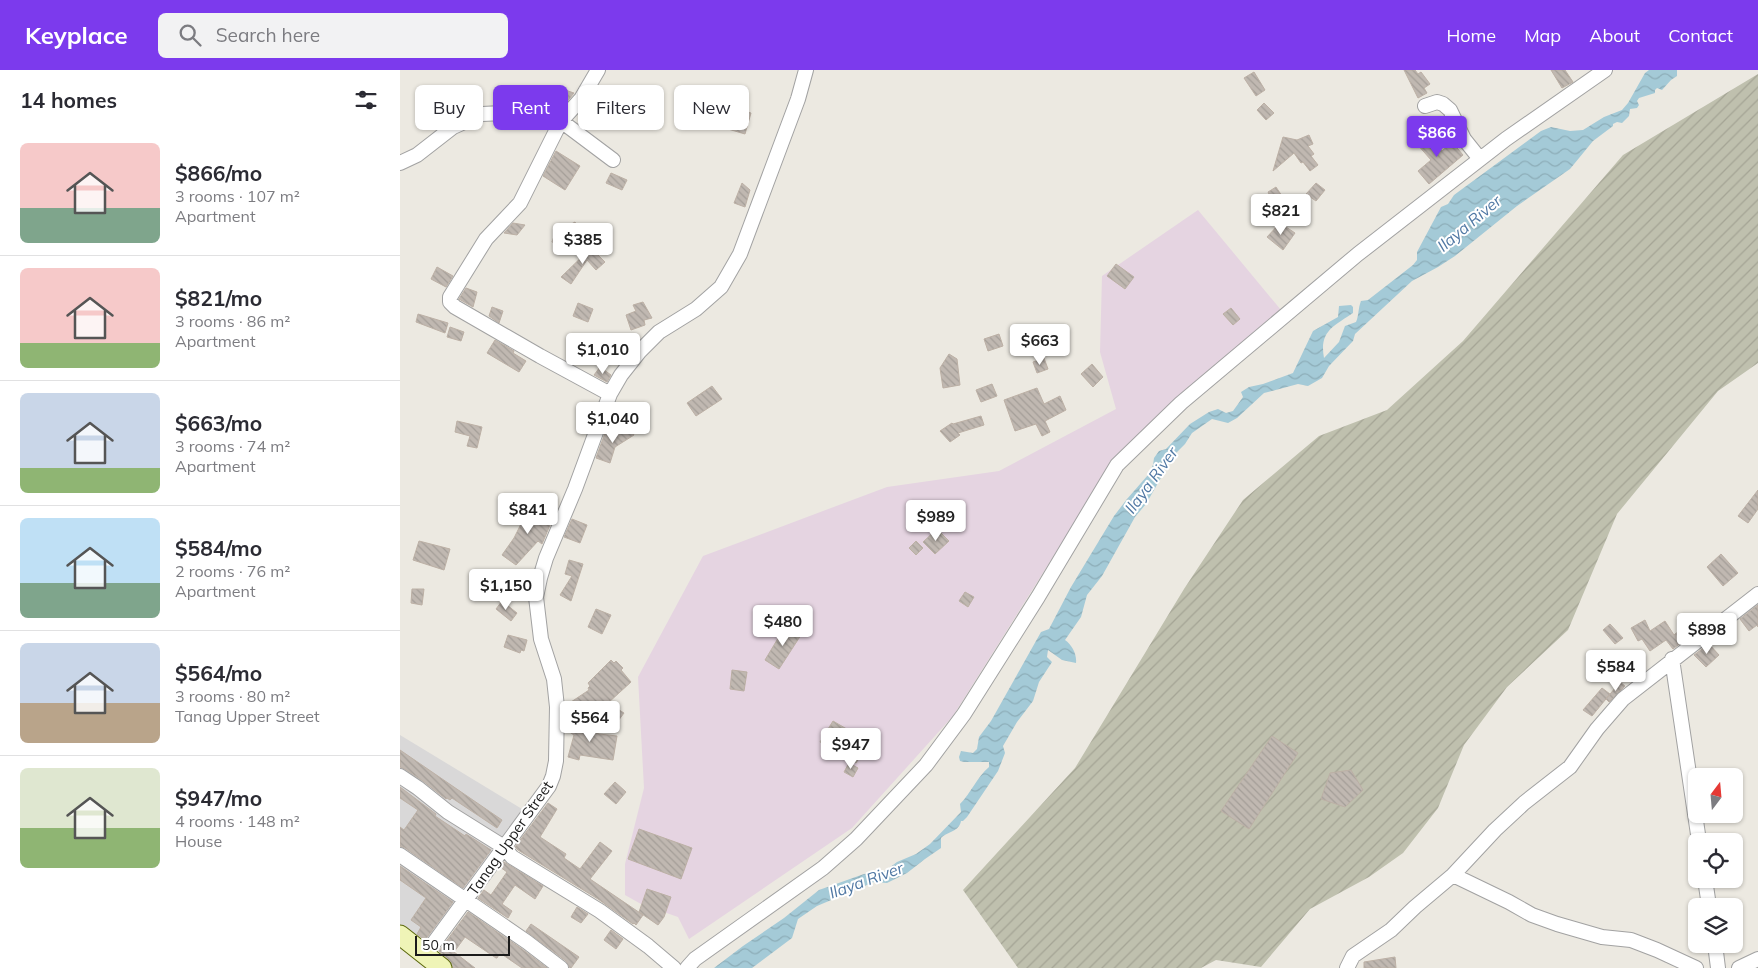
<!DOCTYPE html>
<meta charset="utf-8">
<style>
:root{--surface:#fff;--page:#f2f2f3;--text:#2b2b33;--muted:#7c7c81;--line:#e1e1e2;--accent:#7c3aed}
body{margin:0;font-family:Mulish,sans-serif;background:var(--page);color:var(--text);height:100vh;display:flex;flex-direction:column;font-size:19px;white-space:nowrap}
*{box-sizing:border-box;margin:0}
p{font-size:16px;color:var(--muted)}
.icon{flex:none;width:28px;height:28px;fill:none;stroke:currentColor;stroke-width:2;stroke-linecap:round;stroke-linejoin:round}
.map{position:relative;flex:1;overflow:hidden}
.drawer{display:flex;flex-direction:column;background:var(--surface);width:400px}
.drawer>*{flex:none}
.top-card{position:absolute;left:15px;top:15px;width:475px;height:45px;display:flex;gap:10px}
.needle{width:32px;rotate:16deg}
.tools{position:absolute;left:1288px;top:698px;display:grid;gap:10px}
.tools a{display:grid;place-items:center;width:55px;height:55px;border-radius:8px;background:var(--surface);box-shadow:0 1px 4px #0004;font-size:25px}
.scale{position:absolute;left:15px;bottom:12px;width:95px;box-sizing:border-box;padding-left:5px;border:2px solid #1b1b1b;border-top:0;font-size:14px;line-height:18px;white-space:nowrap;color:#1b1b1b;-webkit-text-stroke:4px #fff;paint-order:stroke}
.price{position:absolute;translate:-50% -42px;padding:0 11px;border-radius:5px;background:#fff;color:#222;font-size:16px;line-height:32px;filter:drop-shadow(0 1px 2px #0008)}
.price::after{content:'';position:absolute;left:50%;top:30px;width:15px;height:11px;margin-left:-8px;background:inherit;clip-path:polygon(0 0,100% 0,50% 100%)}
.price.current{background:var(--accent);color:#fff}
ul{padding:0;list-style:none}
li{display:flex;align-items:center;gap:15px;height:125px;padding:0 20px}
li+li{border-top:1px solid var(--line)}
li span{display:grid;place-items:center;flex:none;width:140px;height:100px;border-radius:8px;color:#555}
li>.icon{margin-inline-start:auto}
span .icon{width:60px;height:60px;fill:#fffc;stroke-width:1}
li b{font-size:21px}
h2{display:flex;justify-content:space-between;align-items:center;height:60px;padding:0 20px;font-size:21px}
.chip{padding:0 18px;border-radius:8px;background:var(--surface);box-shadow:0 1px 4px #0004;font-size:18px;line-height:45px}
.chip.current{background:var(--accent);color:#fff}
header{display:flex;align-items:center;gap:30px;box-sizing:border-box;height:70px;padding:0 25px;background:var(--accent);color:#fff}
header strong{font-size:24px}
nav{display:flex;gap:28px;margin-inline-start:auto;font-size:18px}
.search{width:350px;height:45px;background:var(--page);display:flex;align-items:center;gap:12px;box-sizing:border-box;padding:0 18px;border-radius:8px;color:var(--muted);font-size:19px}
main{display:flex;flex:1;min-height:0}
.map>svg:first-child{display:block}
.residential{fill:#d9d8d8}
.industrial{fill:#e5d4e1}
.construction{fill:url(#construction-furrows)}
.water{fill:url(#water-waves)}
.building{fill:url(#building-back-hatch);stroke:#bcb0a5}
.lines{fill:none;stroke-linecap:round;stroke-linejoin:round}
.street-casing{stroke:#a2a2a2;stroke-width:16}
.secondary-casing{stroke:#5b680c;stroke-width:21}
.street{stroke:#fff;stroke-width:14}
.secondary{stroke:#eff4b7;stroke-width:19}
.labels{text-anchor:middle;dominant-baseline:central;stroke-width:4;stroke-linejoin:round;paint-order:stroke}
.street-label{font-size:15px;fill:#1b1b1b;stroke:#fff}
.water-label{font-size:16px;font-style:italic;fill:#4f77a3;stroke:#fff}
</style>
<header>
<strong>Keyplace</strong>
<div class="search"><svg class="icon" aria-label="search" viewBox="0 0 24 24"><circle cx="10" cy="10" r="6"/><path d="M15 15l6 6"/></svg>Search here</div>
<nav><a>Home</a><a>Map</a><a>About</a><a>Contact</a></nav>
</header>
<main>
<section class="drawer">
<h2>14 homes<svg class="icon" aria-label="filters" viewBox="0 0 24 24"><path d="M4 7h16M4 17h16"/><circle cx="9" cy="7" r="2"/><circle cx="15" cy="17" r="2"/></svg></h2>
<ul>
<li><span style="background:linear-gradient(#f6c9c9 65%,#7fa58c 0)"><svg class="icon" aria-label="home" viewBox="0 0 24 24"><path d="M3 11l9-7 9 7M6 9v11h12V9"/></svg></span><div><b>$866/mo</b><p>3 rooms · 107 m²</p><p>Apartment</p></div></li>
<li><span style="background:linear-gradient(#f6c9c9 75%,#8fb573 0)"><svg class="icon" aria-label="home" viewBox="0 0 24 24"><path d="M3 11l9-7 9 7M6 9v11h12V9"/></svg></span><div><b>$821/mo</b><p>3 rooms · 86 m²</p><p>Apartment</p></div></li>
<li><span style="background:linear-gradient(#c9d6e8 75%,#8fb573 0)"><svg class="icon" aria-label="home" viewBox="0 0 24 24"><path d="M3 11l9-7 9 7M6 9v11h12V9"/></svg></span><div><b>$663/mo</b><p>3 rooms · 74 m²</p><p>Apartment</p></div></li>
<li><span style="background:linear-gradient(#bfe0f5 65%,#7fa58c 0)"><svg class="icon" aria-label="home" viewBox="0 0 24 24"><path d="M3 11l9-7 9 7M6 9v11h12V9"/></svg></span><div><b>$584/mo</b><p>2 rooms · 76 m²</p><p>Apartment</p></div></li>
<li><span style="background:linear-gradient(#c9d6e8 60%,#b9a48a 0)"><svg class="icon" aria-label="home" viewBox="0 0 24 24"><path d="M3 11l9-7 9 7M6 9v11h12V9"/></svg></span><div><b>$564/mo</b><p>3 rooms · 80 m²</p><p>Tanag Upper Street</p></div></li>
<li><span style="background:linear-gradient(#dfe7d0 60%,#8fb573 0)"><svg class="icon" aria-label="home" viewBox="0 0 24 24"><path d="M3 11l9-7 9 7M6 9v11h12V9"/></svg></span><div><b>$947/mo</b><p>4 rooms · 148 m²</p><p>House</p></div></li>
</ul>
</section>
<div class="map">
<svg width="1358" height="898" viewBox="0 0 1358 898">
<defs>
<pattern id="construction-furrows" width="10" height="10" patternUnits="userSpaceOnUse" patternTransform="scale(1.25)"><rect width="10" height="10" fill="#bfc0ae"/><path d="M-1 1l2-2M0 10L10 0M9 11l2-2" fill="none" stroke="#a4a495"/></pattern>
<pattern id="water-waves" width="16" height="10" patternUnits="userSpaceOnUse" patternTransform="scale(1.25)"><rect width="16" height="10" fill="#a4cad7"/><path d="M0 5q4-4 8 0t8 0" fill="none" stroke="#8dadb8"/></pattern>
<pattern id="building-back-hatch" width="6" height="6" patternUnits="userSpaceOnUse" patternTransform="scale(1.25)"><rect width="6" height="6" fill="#c0b8b1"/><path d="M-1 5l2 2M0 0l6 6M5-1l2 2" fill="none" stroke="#a49e98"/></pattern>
</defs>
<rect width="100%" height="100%" fill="#ece9e1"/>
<path class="residential" d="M0,665L127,742L25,879L0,859Z"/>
<path class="industrial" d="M798,140L881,240L714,390L553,646L452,758L289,869L278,847L241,834L225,825V794L244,718L238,607L303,486L487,417L599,401L716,339L700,282L702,206Z"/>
<path class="construction" d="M1358,4V293L1318,321L1217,444L1168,560L1107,617L1064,675L1038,738L1003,783L969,807L910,839L861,897L816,890L801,898H618L563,820L675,698L784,519L843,430L919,366L987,340L1063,271L1223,85Z"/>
<path class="water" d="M1249,0H1277V6L1271,10L1262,20L1257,18L1255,20V23L1239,28L1237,31L1239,35L1237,38L1230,39L1229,46L1222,53L1217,52L1213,54V56L1193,71L1170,99L1117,136L1055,186L1038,197L1012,211L955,264L953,271L929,296L922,308L908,316L898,314L864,323L837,348L828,353L812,349L792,363L785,374L774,385L746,434L735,447L702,506L687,525L681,547L665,570C672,575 677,584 676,593L662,590L648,580L647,587L652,592L639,612L633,631L617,652L603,676L605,683L598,701L567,747L563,751H561C559,762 548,761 541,768V778L525,789L507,803L487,813L474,812L417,836L398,849L392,868L352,898H314L343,876L384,848L419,820L464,804L485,801L497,792L516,784L530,774L561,742L560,734C571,723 577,707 589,697V692H564L560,691L559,687L561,681L573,683L577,679L579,667L591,651L641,562L649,559L671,517L714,446L727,429L748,405L753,395L754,388L759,381L766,379L790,354L809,342L818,339L826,343L833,341L843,327L841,322L849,317L863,314L893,303L913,261L938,247L939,236L951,235L953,237V243C934,256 919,261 924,288L939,272L945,256L956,252C959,245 958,238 961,231L968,230L1013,195L1017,190V182L1041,137L1048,134L1054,125L1141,61L1151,57L1170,61L1183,60L1204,47L1222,40L1228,33L1245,3Z"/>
<path class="building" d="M1004,0H1015L1018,4L1021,2L1030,14L1024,18L1027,23L1018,28Z
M1151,0H1165L1173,12L1162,18Z
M854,2L865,20L856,26L844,8Z
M159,18L174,23L165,34L155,31Z
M864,33L874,43L866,50L857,40Z
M334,37L351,43L345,64L328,59Z
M1028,64L1042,81L1052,72L1063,85L1029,114L1018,101L1031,90L1017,74Z
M909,65L913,74L908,76L914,84L911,86L918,95L910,101L903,92L901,93L894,83L873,101L883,67L897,70Z
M156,81L180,96L165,120L143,106Z
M211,103L227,110L222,120L206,113Z
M342,113L350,120L345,137L334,133Z
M916,113L925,120L916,131L906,124Z
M876,117L882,126L865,142L858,133L869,124L868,122Z
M175,152L182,165L172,168L168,178L152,172L155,163Z
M113,153L125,155L117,165L104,163Z
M880,153L895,163L883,180L867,167Z
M191,178L205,192L196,200L187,190L171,214L161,207Z
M716,194L734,207L725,219L707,206Z
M37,197L53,206L46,217L31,209Z
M66,218L77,222L73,237L59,229Z
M243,232L252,248L244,250L245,255L231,260L226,245L236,241L233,235Z
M178,233L193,239L188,252L173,246Z
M92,237L103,241L99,253L89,246Z
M831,238L840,249L833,255L823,244Z
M18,244L48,253L45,263L16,252Z
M50,257L64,262L61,271L47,267Z
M599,264L603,276L588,281L584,269Z
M95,270L114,281L113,283L126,291L119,302L87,283Z
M187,280L206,285L203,296L181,290Z
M549,284L557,289L560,315L543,318L540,298Z
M644,288L648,299L637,303L633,292Z
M692,294L703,307L693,317L681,304Z
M200,297L211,305L207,312L194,305Z
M592,314L597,326L581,332L576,320Z
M312,316L322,329L296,346L287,333Z
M637,318L644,334L660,326L666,340L645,351L650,362L642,366L636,354L615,361L604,330Z
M581,346L584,355L558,363L560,365L550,372L540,361L552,353L553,354Z
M57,351L82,357L77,378L67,376L70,366L55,362Z
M228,356L234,365L215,377L210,393L196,388L205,363L212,365Z
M1358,420V439L1348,453L1338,446Z
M130,436L153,448L142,474L138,471L116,495L102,485L114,468Z
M172,449L187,455L180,473L164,467Z
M537,459L549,471L535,484L523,472Z
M19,471L50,479L44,500L13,490Z
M516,471L523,478L516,485L509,478Z
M1321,484L1338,503L1323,516L1307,497Z
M169,490L183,494L171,531L160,525L172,506L165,504Z
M12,519H24L22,535L11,533Z
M565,522L574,527L568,537L559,531Z
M102,531L117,543L111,551L96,539Z
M1358,535V557L1357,555L1349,561L1340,549Z
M196,539L211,545L202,564L188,557Z
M1245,550L1250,561L1265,551L1274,565L1281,559L1287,566L1295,558L1297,560L1273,579L1266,570L1250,581L1242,569L1238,571L1231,558Z
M1210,554L1223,568L1215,574L1203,560Z
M386,555L401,565L379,599L365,590Z
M108,565L127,570L124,581L121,580L120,583L104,577Z
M1309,574L1319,585L1306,597L1294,585Z
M211,590L214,593L216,591L223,598L221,600L231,612L208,633L224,643L218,651L197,635L174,650L166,648L165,633L168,634L189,620L188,618L190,616L188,613Z
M332,600L347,602L344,621L330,619Z
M1220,612L1225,616L1209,632L1206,629Z
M1202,618L1210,624L1192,646L1183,640Z
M167,649L199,664L217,666L213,690L180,685L179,690L168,687L174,665L165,659Z
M433,651L469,672L456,693L420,672Z
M872,666L898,683L849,759L821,741Z
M0,680L102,750L97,758L52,728L50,730L47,728L46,729L23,711L5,699L0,697Z
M449,693L458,698L453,707L444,702Z
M951,700L963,720L945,737L921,729L930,703Z
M215,712L226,722L216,734L204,724Z
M0,717L36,744L35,746L65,766L66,764L91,780L63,818L5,778L0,776V757L4,760L18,740L0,728Z
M148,733L157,739L140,767L166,784L164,788L180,799L200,772L212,781L190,809L243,845L236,855L234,853L233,854L198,829L118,780L115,777Z
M239,759L292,778L281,809L228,789Z
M104,792L143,816L135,829L115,815L102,834L112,841L108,848L78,828L84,820L91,825L107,802L100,797Z
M0,796L53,832L25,870L17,864L21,857L11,850L26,828L0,810Z
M247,819L271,827L264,847L258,855L239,842Z
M177,837L188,844L181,853L171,847Z
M68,842L122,879L147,898H122L100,883L97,888H96L65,867L54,882L75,898H53L49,890L39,881Z
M131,854L179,887L171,898H170L166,891L126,861Z
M211,860L223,869L216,879L204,870Z
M995,887L996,898H964V892Z"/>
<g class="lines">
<defs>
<path id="street" d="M1025,36L1037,32L1043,34L1050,40L1064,69L1080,89
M0,93L17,85L53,57L82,44L123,42L161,51L181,29L198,0
M210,324L140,286L55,237L50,232V227L86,169L120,133L161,51L213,90
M1272,589L1299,771
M0,706L18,718L48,742L104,777L112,787L200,841L248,876L274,898
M0,785L127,872L161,898
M1053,805L1109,832L1132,845L1157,854L1202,867L1231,870L1257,880L1296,898
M1305,809L1309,836
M1315,874L1318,898
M25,885L149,716L153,706L156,691L157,637L154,609L141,569L136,527L140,508L146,488L175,419L210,324L221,305L240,281L259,262L296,239L321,217L340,184L398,29L406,0
M287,898L295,889L423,798L456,769L526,695L564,644L638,527L717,395L781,333L958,184L1106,69L1205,0
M947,898L953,886L991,860L1015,837L1053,805L1095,760L1124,733L1170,697L1197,659L1223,629L1358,524
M1339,898L1358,889"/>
<path id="secondary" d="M0,865L42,898"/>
</defs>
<use href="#street" class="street-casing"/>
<use href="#secondary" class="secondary-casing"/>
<use href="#street" class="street"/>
<use href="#secondary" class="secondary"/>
</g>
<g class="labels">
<g class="street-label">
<text transform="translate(110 768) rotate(-55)">Tanag Upper Street</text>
</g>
<g class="water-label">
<text transform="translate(1069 153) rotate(-40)">Ilaya River</text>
<text transform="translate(751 410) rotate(-54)">Ilaya River</text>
<text transform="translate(466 810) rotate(-20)">Ilaya River</text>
</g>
</g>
</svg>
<div class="tools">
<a><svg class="needle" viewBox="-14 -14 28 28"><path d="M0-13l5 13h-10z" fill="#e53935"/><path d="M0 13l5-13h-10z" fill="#7c7c81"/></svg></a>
<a><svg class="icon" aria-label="locate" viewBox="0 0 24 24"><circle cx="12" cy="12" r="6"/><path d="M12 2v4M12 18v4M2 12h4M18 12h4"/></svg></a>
<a><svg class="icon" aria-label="layers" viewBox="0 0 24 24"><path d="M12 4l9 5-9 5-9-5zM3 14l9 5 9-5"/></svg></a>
</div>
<div class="scale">50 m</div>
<b class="price current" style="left:1037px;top:88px">$866</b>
<b class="price" style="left:881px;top:166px">$821</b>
<b class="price" style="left:183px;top:195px">$385</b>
<b class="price" style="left:640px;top:296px">$663</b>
<b class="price" style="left:203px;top:305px">$1,010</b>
<b class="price" style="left:213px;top:374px">$1,040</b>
<b class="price" style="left:128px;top:465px">$841</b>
<b class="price" style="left:536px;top:472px">$989</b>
<b class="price" style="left:106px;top:541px">$1,150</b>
<b class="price" style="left:383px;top:577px">$480</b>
<b class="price" style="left:1307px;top:585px">$898</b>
<b class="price" style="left:1216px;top:622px">$584</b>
<b class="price" style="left:190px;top:673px">$564</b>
<b class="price" style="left:451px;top:700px">$947</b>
<div class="top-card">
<a class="chip">Buy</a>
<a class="chip current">Rent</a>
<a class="chip">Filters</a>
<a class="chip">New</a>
</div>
</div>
</main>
